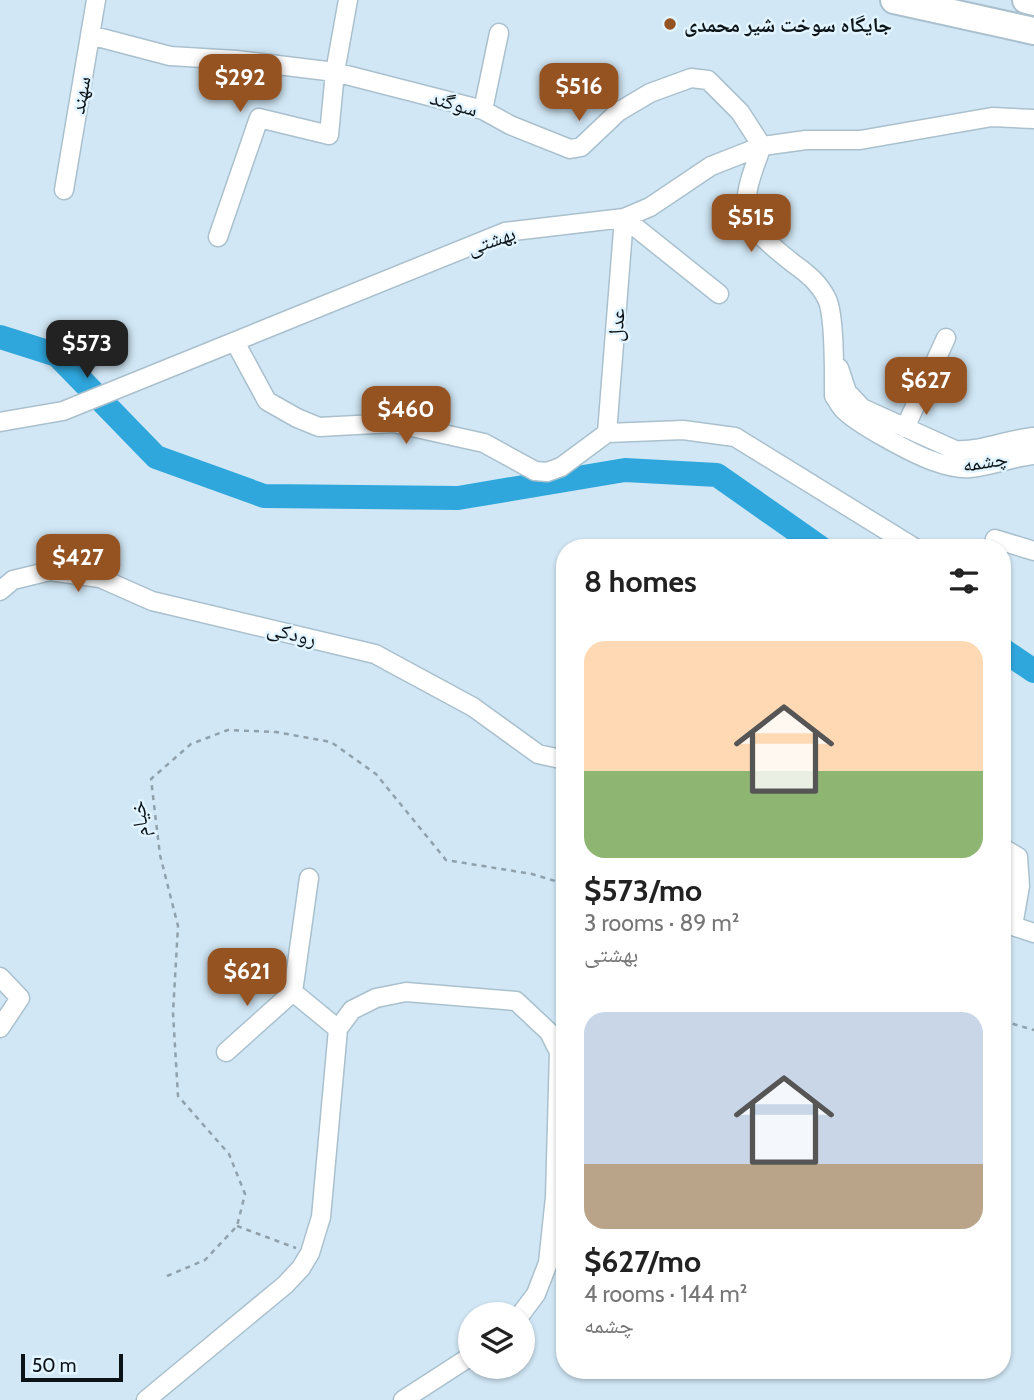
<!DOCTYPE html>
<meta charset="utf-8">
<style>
:root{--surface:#fff;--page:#f2f2f2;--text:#222;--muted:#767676;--accent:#965322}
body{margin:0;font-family:Cabin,"Noto Naskh Arabic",sans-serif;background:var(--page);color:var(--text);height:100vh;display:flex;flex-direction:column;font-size:26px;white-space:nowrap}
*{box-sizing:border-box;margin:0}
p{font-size:23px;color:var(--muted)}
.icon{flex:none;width:38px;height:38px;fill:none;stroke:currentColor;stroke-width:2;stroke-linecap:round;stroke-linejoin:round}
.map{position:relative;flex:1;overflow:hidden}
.drawer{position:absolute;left:556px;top:539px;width:455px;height:840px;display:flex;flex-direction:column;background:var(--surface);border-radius:28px;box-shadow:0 2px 5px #0004}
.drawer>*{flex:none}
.controls{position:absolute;left:458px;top:1302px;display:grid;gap:14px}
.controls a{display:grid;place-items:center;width:77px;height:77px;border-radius:50%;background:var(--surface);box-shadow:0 2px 5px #0004;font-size:35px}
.scale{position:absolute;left:21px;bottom:18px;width:102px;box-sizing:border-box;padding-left:7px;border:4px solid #0b1317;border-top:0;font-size:19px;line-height:24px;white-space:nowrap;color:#0b1317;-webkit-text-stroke:5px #e1f4ff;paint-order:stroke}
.price{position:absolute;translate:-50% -60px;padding:0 16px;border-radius:14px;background:var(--accent);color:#fff;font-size:23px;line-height:46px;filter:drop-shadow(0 2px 4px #0008)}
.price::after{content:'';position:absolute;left:50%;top:42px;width:21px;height:16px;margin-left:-10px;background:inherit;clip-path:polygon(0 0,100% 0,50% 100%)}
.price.current{background:#222;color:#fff}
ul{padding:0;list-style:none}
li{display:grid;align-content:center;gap:14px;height:371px;padding:0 28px}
li span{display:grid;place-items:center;height:217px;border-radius:21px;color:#555}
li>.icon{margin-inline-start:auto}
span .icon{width:126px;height:126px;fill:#fffc;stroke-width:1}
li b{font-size:30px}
h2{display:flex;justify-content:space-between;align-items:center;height:84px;padding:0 28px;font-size:30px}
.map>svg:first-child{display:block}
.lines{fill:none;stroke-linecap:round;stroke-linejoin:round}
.river{stroke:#2fa7dd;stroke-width:24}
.minor-casing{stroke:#aac0cd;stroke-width:21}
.highway-casing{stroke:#aac0cd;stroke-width:30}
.path{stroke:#90a1ac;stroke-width:2.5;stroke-dasharray:5 5;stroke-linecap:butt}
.minor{stroke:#fff;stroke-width:18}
.highway{stroke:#fff;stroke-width:26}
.poi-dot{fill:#965322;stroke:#e1f4ff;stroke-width:2.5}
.labels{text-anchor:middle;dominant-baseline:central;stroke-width:5;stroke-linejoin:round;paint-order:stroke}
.poi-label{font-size:21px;font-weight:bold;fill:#0b1317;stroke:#e1f4ff;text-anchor:start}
.street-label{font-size:21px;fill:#0b1317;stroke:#e1f4ff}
</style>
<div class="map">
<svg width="1034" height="1400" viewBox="0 0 1034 1400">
<rect width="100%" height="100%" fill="#d1e7f5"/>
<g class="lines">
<path class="river" d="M0,337L57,355L156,457L264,496L458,498L625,470L717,475L821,548
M1003,650L1034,671"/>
<defs>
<path id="minor" d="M90,35L170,56L236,60L335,72L483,110L510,125L570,149L581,147L618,112L650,93L691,78L708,80L740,112L762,146C737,212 738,220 794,264C808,274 819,283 827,299C835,316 834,374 834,396C837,400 840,406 843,409C857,424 913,454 933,461C944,465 958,469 970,468C992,466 1012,457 1034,455
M483,110L499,33
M64,190L96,0
M624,218L719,294
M218,237L259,118L329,135L335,72L348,0
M235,342L267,401L297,418L319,427L394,423L484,443L535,471L547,472L561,467L607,433L683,430L735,437L915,548
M839,368L847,392L862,408L955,450C982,452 1007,439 1034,437
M0,422L63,411L505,232L624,218L650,207L711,166L762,146L806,140H860L992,117L1034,119
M905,428L946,338
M607,433L624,218
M995,539L1034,551
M0,591L13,580L50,571L100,578L152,601L375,654L473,707L538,754L565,760
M1003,848L1018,857L1020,886L1013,926
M309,878L293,992L338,1029
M1004,923L1034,933
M0,977L20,998L0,1028
M226,1052L293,992
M146,1400L285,1285L301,1268L310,1253L321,1217L338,1029L352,1010L376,998L406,992L516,1001L549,1032L559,1052L555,1197L548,1263L536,1294L521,1314
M403,1400L471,1356"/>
<path id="highway" d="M894,0L1034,31
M1026,0L1034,2"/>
</defs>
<use href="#minor" class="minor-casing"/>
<use href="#highway" class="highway-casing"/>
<path class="path" d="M1003,1021L1034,1030
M237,1226L296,1248
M167,1276L205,1260L237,1226L245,1194L229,1154L178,1096L173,1013L178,926L160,855L151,779L191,744L228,730L276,732L331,742L376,774L446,860L532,874L565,884"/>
<use href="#minor" class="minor"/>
<use href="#highway" class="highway"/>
</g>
<circle class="poi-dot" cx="670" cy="24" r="7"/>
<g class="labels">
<g class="poi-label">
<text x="684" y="24">جایگاه سوخت شیر محمدی</text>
</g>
<g class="street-label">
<text transform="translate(80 95) rotate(-80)">سهند</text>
<text transform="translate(454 103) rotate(16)">سوگند</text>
<text transform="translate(491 240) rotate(-19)">بهشتی</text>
<text transform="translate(616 325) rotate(-86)">عدل</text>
<text transform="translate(985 461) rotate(-9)">چشمه</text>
<text transform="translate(292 633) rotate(14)">رودکی</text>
<text transform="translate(139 819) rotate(-97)">خیام</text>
</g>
</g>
</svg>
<div class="controls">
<a><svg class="icon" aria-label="layers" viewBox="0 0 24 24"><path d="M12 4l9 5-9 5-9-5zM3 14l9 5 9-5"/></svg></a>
</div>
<div class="scale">50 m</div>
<b class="price" style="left:240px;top:114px">$292</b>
<b class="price" style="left:579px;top:123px">$516</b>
<b class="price" style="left:751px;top:254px">$515</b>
<b class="price current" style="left:87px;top:380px">$573</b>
<b class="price" style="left:926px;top:417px">$627</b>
<b class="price" style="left:406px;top:446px">$460</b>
<b class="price" style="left:78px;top:594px">$427</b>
<b class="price" style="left:247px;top:1008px">$621</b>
<section class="drawer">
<h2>8 homes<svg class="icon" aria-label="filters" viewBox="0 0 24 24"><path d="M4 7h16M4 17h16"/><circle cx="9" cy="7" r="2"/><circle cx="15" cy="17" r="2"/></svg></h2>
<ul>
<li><span style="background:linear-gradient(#ffd9b3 60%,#8fb573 0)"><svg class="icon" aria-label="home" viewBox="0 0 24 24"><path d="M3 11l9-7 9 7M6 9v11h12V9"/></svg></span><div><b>$573/mo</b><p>3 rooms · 89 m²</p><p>بهشتی</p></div></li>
<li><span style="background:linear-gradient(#c9d6e8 70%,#b9a48a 0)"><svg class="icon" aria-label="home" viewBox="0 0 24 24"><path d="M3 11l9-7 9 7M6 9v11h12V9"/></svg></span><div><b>$627/mo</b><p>4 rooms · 144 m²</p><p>چشمه</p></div></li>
</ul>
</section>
</div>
